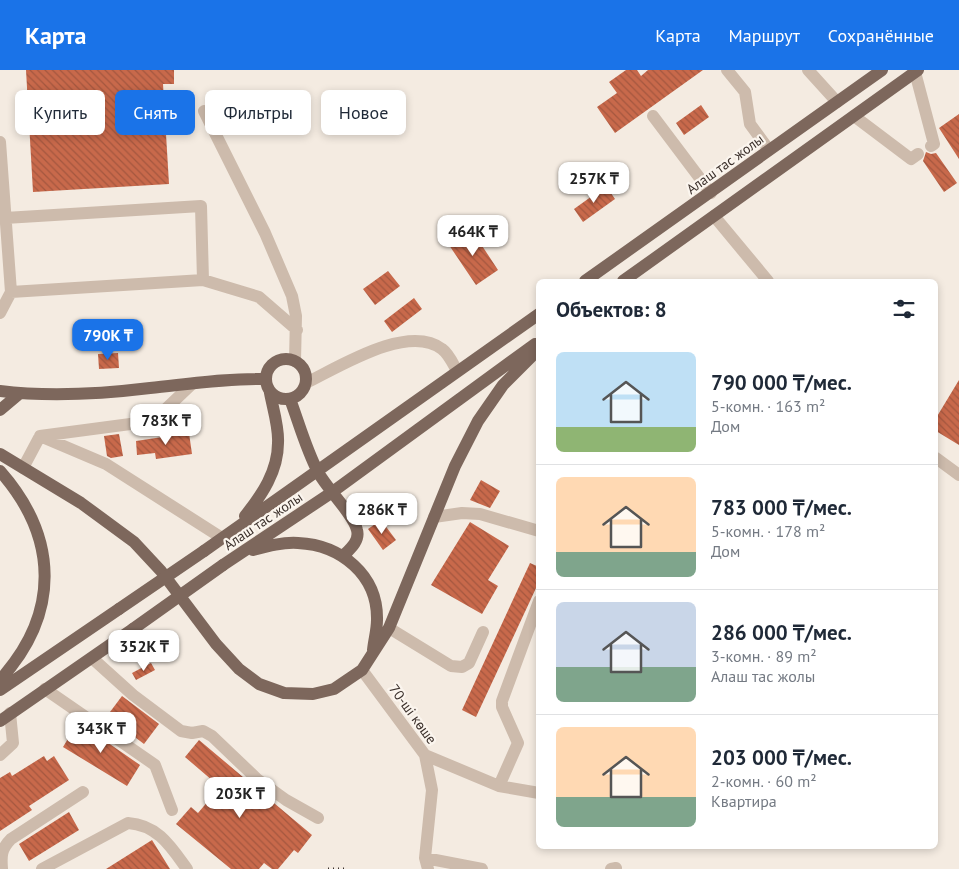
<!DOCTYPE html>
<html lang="ru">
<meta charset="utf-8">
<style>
:root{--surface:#fff;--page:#f6f6f7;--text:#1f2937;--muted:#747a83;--line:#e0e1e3;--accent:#1a73e8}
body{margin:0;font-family:"PT Sans",sans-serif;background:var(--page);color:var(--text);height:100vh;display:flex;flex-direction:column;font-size:19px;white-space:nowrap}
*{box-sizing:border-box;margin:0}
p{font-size:16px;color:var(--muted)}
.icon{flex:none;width:28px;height:28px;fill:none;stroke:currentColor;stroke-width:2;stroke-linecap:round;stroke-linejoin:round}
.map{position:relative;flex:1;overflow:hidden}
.drawer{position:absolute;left:536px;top:209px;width:402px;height:570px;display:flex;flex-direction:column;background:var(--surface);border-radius:8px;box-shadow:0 2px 8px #0003}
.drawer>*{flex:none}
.top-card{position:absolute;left:15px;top:20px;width:446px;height:45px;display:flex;gap:10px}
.price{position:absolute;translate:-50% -42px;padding:0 11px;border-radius:10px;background:#fff;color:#222;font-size:16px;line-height:32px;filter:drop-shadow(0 1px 2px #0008)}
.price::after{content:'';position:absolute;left:50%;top:30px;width:15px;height:11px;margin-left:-8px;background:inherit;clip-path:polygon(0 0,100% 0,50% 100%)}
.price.on{background:var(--accent);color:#fff}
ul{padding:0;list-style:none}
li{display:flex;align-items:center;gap:15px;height:125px;padding:0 20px}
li+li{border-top:1px solid var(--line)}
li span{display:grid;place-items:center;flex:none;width:140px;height:100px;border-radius:8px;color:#555}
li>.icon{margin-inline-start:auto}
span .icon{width:60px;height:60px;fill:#fffc;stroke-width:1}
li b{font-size:21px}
h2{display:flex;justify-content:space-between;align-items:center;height:60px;padding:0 20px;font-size:21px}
.chip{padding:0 18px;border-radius:8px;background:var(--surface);box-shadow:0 2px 8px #0003;font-size:18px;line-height:45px}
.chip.on{background:var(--accent);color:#fff}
header{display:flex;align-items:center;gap:30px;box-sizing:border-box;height:70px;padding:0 25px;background:var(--accent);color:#fff}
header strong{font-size:24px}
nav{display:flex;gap:28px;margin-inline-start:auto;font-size:18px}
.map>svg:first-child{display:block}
.building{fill:url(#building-back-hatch)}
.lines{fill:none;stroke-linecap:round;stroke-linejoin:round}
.minor{stroke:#cdbbac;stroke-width:12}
.major{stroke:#7d675c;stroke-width:12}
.rail{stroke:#3b302b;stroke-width:3;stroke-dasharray:1 4;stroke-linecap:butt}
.major-bridge{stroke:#7d675c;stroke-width:12}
.labels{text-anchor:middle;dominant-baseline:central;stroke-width:4.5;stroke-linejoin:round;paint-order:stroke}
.street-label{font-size:14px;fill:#3b302b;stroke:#fbf5ee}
</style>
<header>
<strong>Карта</strong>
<nav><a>Карта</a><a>Маршрут</a><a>Сохранённые</a></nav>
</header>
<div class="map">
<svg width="959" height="799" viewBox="0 0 959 799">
<defs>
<pattern id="building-back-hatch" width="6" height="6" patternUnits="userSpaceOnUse" patternTransform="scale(1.25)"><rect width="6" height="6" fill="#c8694b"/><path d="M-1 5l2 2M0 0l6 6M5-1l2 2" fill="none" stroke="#a4573f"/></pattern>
</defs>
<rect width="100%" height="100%" fill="#f4ebe1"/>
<path class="building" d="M26,0H174V14H163L169,114L33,122Z
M626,0H637L641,6L648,0H703L615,63L597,37L617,23L609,12Z
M701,35L709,47L684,65L676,53Z
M959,44V89L939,58Z
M926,82L931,84L936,83L957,113L944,122L923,91Z
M606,116L615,129L583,152L574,139Z
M471,159L498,200L476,215L449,175Z
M388,201L400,216L375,235L363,219Z
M414,228L422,239L392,262L384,251Z
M118,283L119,298L99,299L98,284Z
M959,310V375L936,361V348Z
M189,363L192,384L156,389L155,383L137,385L136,371Z
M119,364L123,386L111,388L107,386L104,366Z
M481,410L500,421L490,438L470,430Z
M381,450L396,470L383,480L368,459Z
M470,452L509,476L488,510L498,516L482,544L431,515Z
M530,493L539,497V517L537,516L476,647L462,640Z
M151,593L155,600L136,610L132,603Z
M122,626L159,654L144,674L107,646Z
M78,652L140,695L127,716L63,677Z
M199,670L312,765L298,783L294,780L278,799H272L264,793L259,799H231L176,754L191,737L198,743L220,717L185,687Z
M44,686L47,691L54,686L69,710L29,736L32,740L0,761V708L10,702L12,706Z
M69,742L79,760L29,791L19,774Z
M152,770L170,799H106Z"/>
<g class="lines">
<path class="minor" d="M727,0L745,22L750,54L769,80
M808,0L837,32
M915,2L934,74L931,76
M204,41L265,163L292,226L296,246L295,291
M653,46L711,123
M854,46L911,89L918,84
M0,72L11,222L203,210L259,227L297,260
M714,146L768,211
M5,148L201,136L203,210
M0,243L11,222
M306,313C339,297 408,253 442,279C449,284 453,294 457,301
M40,366L153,351L192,314
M936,388L959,405
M23,398L40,366L106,394L222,468
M434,447L462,443L480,444L539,461
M389,558L451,596L462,597L469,593L483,562
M92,588L133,625L181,661L192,663L203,661L212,666L257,709L286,730L318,748
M362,600L425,685L432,720L425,788L428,799
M45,619L155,695L172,740
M0,685L13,673L10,643
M425,685L499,716L539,723
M499,716L518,673L502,637V631L539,531
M425,788L482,799
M2,799C1,786 1,779 11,769L83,722
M42,799L128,753C158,755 171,777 187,799
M611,799L616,798"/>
<path class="major" d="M585,211L882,0
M623,211L918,0
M266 309a20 20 0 1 1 40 0a20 20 0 1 1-40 0Z
M0,321C49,327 101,324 150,318C189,314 227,308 265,309
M290,329C299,353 306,379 318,402C327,419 354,445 357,460C360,471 350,479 343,486
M0,340L19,324
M0,384L81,433L134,472L161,501L216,574L239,599L259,614L284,623L313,624L334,619L362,600L389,558L455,396L478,351L503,315L539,279
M0,401C59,468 60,544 0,610
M245,446C262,425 278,401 278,373C279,357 273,339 270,323
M253,480C268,476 283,472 298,473C341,475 378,505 377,550C377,560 374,570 373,580
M204,481L539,244
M223,495L331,423L535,274
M0,620L119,539
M0,651L133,559"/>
<path class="rail" d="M328,799H347"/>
<path class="major-bridge" d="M119,539L204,481
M133,559L223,495"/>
</g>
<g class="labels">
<g class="street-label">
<text transform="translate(725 94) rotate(-36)">Алаш тас жолы</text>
<text transform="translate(263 451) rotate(-34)">Алаш тас жолы</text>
<text transform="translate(413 644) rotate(54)">70-ші көше</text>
</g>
</g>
</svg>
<b class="price" style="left:594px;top:134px">257K ₸</b>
<b class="price" style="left:473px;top:187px">464K ₸</b>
<b class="price on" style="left:108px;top:291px">790K ₸</b>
<b class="price" style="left:166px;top:376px">783K ₸</b>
<b class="price" style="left:382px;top:465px">286K ₸</b>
<b class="price" style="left:144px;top:602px">352K ₸</b>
<b class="price" style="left:101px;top:684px">343K ₸</b>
<b class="price" style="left:240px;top:749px">203K ₸</b>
<div class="top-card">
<a class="chip">Купить</a>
<a class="chip on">Снять</a>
<a class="chip">Фильтры</a>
<a class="chip">Новое</a>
</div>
<section class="drawer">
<h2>Объектов: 8<svg class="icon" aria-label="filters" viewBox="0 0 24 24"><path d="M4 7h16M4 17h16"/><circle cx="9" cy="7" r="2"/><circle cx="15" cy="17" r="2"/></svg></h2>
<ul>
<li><span style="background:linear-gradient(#bfe0f5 75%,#8fb573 0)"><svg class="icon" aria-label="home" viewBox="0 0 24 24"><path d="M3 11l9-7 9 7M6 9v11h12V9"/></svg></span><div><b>790 000 ₸/мес.</b><p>5-комн. · 163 m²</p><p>Дом</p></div></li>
<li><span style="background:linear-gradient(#ffd9b3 75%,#7fa58c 0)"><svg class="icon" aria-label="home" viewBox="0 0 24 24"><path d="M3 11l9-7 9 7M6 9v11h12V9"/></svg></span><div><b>783 000 ₸/мес.</b><p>5-комн. · 178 m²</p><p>Дом</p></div></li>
<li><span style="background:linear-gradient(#c9d6e8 65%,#7fa58c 0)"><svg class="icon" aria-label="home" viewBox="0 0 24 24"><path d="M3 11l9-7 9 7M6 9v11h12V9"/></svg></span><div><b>286 000 ₸/мес.</b><p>3-комн. · 89 m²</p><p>Алаш тас жолы</p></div></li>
<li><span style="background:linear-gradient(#ffd9b3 70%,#7fa58c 0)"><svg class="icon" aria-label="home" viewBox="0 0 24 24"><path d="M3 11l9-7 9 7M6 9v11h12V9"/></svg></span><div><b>203 000 ₸/мес.</b><p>2-комн. · 60 m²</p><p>Квартира</p></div></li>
</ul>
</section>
</div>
